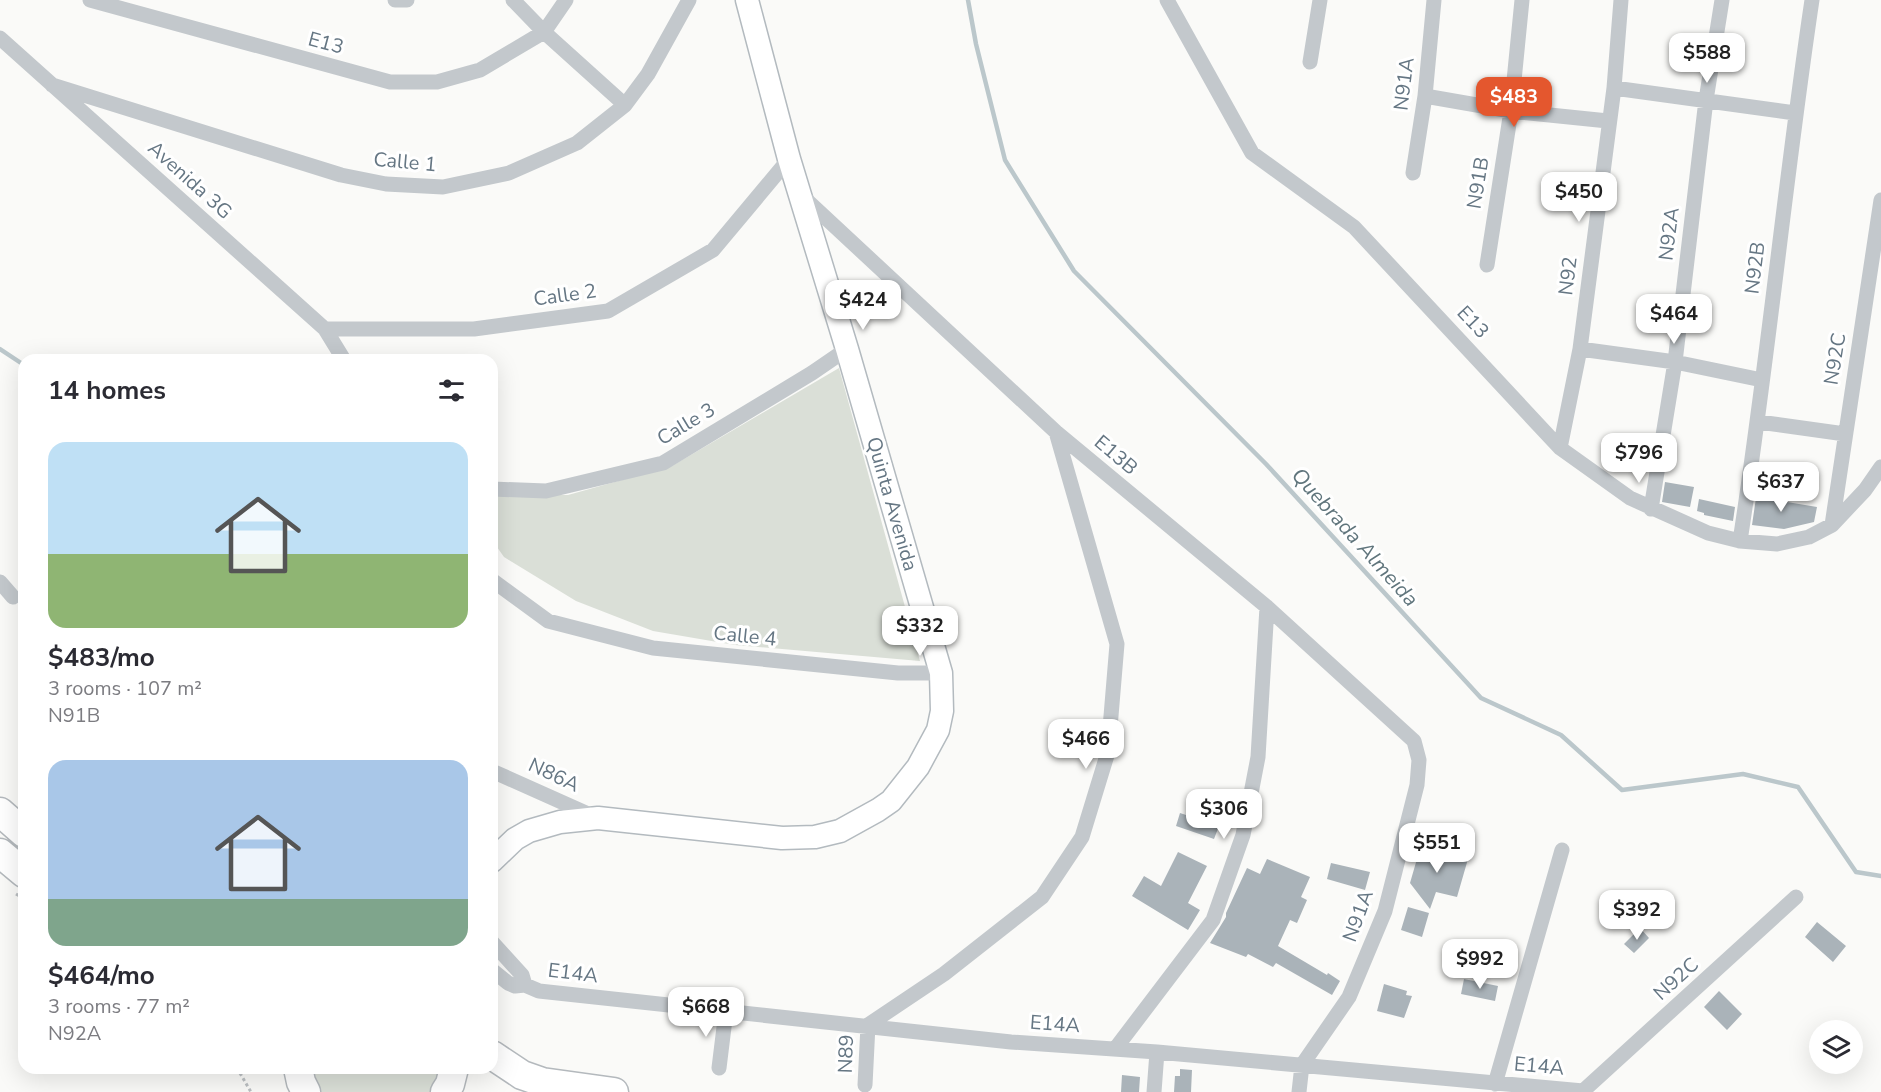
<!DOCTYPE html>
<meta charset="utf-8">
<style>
:root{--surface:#fff;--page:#f7f7f7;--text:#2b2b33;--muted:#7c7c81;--accent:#e4572e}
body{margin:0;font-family:"Nunito Sans",sans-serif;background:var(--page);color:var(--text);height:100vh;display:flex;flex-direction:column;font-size:22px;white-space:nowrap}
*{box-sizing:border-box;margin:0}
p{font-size:20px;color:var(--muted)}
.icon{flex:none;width:33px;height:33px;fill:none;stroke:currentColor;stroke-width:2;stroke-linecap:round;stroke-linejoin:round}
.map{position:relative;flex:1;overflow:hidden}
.sheet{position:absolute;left:18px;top:354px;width:480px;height:720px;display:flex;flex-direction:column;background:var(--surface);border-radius:18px;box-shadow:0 6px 24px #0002}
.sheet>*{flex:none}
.controls{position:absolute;left:1809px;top:1020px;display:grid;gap:12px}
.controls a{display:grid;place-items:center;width:54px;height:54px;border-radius:50%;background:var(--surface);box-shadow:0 6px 24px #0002;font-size:30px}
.price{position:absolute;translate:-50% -51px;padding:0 14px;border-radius:12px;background:#fff;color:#222;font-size:20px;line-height:39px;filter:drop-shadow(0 2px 3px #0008)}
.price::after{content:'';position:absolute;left:50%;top:36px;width:18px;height:14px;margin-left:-9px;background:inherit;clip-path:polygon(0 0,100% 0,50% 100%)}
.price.active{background:var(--accent);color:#fff}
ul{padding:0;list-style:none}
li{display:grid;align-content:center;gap:12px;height:318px;padding:0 30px}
li span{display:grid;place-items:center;height:186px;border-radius:18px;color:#555}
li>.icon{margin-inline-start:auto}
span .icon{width:108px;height:108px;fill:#fffc;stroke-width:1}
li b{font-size:26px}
h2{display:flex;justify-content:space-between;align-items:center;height:72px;padding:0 30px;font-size:26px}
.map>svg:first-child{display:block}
.green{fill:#dadfd7}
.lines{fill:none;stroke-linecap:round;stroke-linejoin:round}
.stream{stroke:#bbc7cb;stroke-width:4.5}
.building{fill:#aab3b9}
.secondary-casing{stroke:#b3babf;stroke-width:25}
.highway-casing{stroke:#b4b9bd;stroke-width:31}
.path{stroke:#bbbfc2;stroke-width:3;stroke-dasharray:3 3;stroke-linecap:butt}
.street{stroke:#c3c8cc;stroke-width:15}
.secondary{stroke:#fff;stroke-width:22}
.highway{stroke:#fff;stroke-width:28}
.labels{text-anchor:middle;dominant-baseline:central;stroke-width:6;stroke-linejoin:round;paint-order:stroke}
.street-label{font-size:20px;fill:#657683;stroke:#fff}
.water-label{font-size:21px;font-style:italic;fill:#60757c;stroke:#fff}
</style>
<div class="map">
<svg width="1881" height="1092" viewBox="0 0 1881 1092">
<rect width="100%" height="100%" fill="#fafaf8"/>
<path class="green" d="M839,368L920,661L735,645L653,631L576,601L504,557L492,540V495H568L672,466Z
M304,1068H447L437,1092H314Z"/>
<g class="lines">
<path class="stream" d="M968,0L976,44L1005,160L1074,271L1266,464L1481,698L1561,735L1622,790L1743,774L1798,787L1856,872L1881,876
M0,349L21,363L24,367"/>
</g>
<path class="building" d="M1665,482L1694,487L1690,507L1662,502Z
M1757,491L1766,492V496L1788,498L1787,502L1817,507L1814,522L1784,529L1752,525Z
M1699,499L1735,507L1733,521L1704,515V513L1697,511Z
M1180,813L1219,826L1214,839L1176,826Z
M1421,845L1468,859L1457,897L1436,892L1430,909L1410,883Z
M1178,852L1207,866L1188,903L1200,910L1188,930L1132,896L1144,876L1161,886Z
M1267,859L1310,877L1301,897L1307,900L1297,923L1290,920L1278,946L1327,975L1328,973L1340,981L1332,995L1276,963L1273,967L1248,954L1246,957L1210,943L1226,917V913L1247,868L1260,874Z
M1331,863L1370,872L1365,890L1327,879Z
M1408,907L1429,913L1422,937L1401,930Z
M1817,922L1846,946L1833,962L1805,937Z
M1640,928L1649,938L1634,953L1624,944Z
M1464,979L1498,986L1495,1001L1461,994Z
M1384,984L1407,991L1406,995L1412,996L1404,1018L1377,1011Z
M1719,991L1742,1014L1727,1030L1704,1007Z
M1180,1069L1192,1070L1191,1092H1174L1175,1076H1180Z
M1122,1075L1140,1077L1139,1092H1121Z"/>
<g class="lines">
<defs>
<path id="secondary" d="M492,861L515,839L529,831L560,822L598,818L782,838L815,837L840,831L878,810L891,801L918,767L938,730L942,711L941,673L847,349L789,159L747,0"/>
<path id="highway" d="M0,812L24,833
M0,853L24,873
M492,1055L522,1075L542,1082L614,1092
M298,1068L301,1082L306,1092
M445,1092L450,1084L454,1068"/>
</defs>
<use href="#secondary" class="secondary-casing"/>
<use href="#highway" class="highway-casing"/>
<path class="path" d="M16,894L24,899
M237,1068L251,1092"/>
<path class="street" d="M90,0L390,82H437L480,70L544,32L566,0
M395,0H407
M513,0L544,32L625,105
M1167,0L1252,153L1354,227L1560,448L1630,498L1708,533L1740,541L1777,544L1809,537L1832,525L1865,490L1881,467
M0,38L325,329L344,360
M1310,62L1320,0
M52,85L341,175L386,184L443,187L509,173L577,143L625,105L648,74L689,0
M1614,88L1795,113
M1425,96L1511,111L1608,121
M1413,173L1425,96L1434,0
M800,194L1056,432L1267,607L1414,741L1419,760L1417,785L1385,911L1349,997L1302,1065L1299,1092
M1487,265L1511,111L1522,0
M325,329H474L608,311L713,250L789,159
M1580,349L1675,362L1762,380
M1759,422L1845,434
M1560,448L1580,349L1614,88L1621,0
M492,489L546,491L663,463L812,373L847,349
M1651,509L1675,362L1706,100L1722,0
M1832,525L1881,200
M1740,541C1768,361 1785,180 1812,0
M492,580L548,621L653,648L898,673H941
M0,582L13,597
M492,771L595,817
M492,942L522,975L525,985
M492,970L508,983L515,986L525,985L539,991L1011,1042L1157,1052L1583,1091
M1115,1049L1213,920L1243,835L1258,757L1267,607
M719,1068L726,1011
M1495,1084L1562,850
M865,1085L868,1025L944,974L1042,897L1082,837L1108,752L1117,644L1056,432
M1583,1091L1796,897
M1154,1092L1157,1052"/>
<use href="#secondary" class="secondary"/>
<use href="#highway" class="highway"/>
</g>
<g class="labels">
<g class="street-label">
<text transform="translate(326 43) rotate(15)">E13</text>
<text transform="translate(1404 84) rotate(-83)">N91A</text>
<text transform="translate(405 162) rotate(5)">Calle 1</text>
<text transform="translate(190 180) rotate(42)">Avenida 3G</text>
<text transform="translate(1478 183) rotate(-81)">N91B</text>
<text transform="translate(1669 234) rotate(-83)">N92A</text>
<text transform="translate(1755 268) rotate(-83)">N92B</text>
<text transform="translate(1568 276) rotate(-83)">N92</text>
<text transform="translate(565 295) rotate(-8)">Calle 2</text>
<text transform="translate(1473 322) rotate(47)">E13</text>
<text transform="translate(1835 359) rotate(-81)">N92C</text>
<text transform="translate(686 424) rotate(-31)">Calle 3</text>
<text transform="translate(1116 455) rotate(40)">E13B</text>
<text transform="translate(892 504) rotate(74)">Quinta Avenida</text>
<text transform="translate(745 636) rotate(6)">Calle 4</text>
<text transform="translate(554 775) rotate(25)">N86A</text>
<text transform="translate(1358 916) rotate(-70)">N91A</text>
<text transform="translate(573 973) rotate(7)">E14A</text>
<text transform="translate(1676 979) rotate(-42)">N92C</text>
<text transform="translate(1055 1024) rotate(4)">E14A</text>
<text transform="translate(846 1054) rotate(-88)">N89</text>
<text transform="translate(1539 1066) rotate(5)">E14A</text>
</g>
<g class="water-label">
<text transform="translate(1355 537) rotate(48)">Quebrada Almeida</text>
</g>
</g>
</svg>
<div class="controls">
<a><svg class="icon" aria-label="layers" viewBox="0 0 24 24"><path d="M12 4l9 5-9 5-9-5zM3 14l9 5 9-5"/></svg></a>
</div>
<b class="price" style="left:1707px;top:84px">$588</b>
<b class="price active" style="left:1514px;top:128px">$483</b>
<b class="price" style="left:1579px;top:223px">$450</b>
<b class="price" style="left:863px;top:331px">$424</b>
<b class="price" style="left:1674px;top:345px">$464</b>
<b class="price" style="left:1639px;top:484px">$796</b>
<b class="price" style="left:1781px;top:513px">$637</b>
<b class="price" style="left:920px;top:657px">$332</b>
<b class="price" style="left:1086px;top:770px">$466</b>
<b class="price" style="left:1224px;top:840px">$306</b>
<b class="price" style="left:1437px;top:874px">$551</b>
<b class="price" style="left:1637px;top:941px">$392</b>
<b class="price" style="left:1480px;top:990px">$992</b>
<b class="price" style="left:706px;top:1038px">$668</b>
<section class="sheet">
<h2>14 homes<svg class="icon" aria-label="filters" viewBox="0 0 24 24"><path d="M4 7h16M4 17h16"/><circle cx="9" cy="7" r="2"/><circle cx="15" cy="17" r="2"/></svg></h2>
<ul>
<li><span style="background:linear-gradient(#bfe0f5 60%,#8fb573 0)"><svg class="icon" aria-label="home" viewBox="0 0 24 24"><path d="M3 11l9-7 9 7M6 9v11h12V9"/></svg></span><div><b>$483/mo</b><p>3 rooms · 107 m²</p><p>N91B</p></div></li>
<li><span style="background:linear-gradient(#a9c7e8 75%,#7fa58c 0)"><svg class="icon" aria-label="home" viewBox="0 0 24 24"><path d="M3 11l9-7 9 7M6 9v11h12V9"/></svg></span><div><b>$464/mo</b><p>3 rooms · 77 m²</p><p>N92A</p></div></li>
</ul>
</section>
</div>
